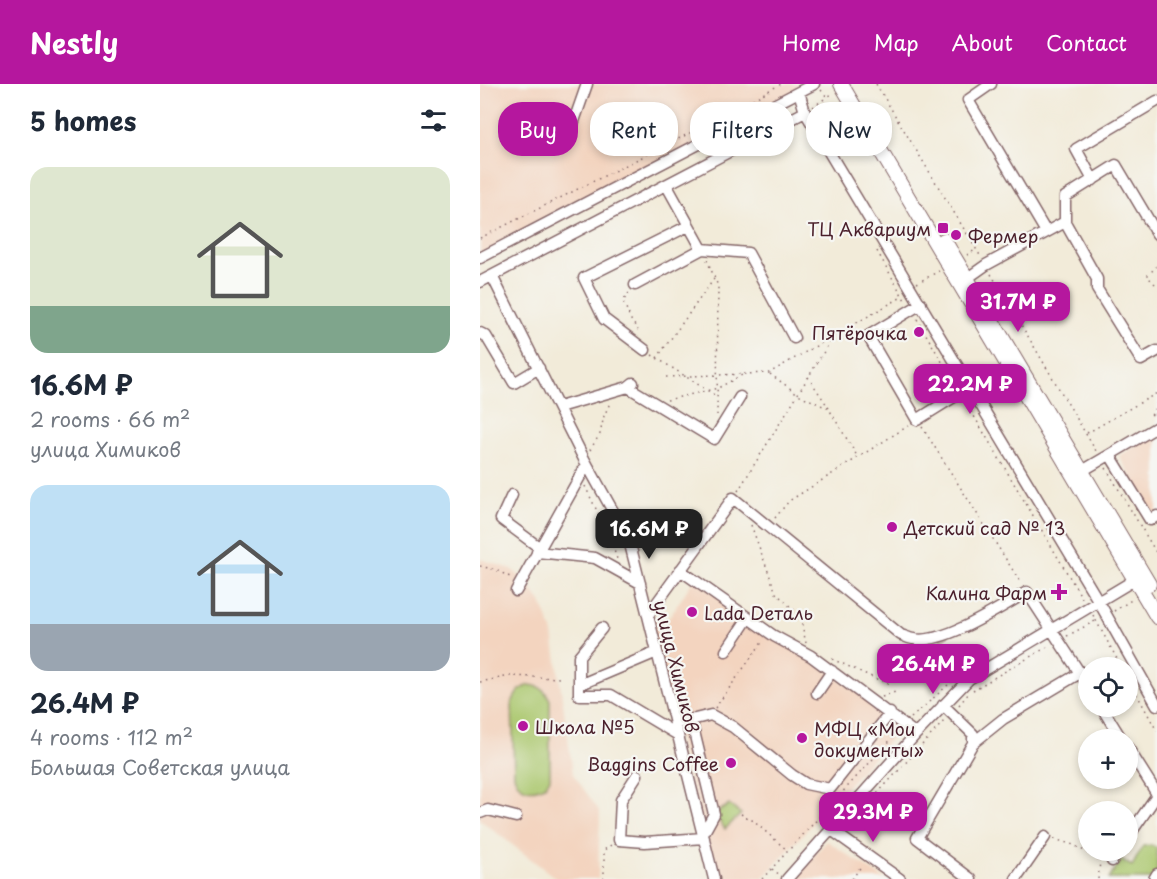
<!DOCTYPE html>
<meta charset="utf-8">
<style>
:root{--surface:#fff;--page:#f6f6f7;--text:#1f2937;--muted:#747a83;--accent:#b5179e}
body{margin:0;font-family:"Playpen Sans",sans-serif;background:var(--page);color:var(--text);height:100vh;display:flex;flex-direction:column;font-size:22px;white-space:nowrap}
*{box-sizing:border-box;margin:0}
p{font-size:20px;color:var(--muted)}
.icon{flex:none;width:33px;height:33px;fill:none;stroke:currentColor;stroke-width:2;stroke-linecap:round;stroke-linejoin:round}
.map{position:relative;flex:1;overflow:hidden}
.panel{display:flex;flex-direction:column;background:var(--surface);width:480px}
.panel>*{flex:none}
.banner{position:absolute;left:18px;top:18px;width:568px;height:54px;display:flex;gap:12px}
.fabs{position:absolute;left:598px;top:573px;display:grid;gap:12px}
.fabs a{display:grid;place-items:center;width:60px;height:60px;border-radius:50%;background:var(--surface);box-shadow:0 3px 9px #0003;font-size:30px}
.price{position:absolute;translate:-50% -51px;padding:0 14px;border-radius:12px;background:var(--accent);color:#fff;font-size:20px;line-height:39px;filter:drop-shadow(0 2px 3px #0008)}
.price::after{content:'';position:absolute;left:50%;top:36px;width:18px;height:14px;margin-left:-9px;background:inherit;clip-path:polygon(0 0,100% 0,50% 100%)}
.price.current{background:#222;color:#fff}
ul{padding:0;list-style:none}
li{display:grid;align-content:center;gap:12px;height:318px;padding:0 30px}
li span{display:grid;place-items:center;height:186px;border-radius:18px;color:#555}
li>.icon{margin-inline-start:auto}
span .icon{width:108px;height:108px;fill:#fffc;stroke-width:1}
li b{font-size:26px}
h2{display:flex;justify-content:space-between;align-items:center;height:72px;padding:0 30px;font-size:26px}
.chip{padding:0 21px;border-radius:24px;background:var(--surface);box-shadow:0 3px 9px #0003;font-size:21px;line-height:54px}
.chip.current{background:var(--accent);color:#fff}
header{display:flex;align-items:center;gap:36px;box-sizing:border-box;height:84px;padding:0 30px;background:var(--accent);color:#fff}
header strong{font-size:28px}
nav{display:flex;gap:33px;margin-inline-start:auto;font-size:21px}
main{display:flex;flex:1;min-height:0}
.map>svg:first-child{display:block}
.built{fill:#f3d4bf}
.green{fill:#acc86f;stroke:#7b744d;stroke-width:1.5}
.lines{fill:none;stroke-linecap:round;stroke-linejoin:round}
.minor-tunnel{stroke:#d0c2b6;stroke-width:10;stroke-dasharray:10 5;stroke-linecap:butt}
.minor-casing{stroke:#856668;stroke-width:13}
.major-casing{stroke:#856668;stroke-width:16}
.path{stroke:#856668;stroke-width:1.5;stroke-dasharray:1.5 4.5;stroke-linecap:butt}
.minor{stroke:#fff;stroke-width:10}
.major{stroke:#fff;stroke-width:14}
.poi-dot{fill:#b5179e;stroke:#f6f6f2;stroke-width:2}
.labels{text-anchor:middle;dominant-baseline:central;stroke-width:4.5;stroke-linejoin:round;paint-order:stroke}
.poi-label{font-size:18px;fill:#4a1f2b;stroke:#f6f6f2;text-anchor:start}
.street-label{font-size:18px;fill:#4a1f2b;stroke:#f6f6f2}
</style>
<header>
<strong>Nestly</strong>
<nav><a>Home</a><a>Map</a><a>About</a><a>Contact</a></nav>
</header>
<main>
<section class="panel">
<h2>5 homes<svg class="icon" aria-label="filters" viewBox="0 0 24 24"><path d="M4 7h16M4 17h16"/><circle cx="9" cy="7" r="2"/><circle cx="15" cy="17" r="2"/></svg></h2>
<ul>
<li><span style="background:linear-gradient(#dfe7d0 75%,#7fa58c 0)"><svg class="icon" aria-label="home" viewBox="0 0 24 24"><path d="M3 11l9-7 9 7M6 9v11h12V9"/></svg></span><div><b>16.6M ₽</b><p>2 rooms · 66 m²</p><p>улица Химиков</p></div></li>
<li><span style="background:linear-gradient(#bfe0f5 75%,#9aa5b1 0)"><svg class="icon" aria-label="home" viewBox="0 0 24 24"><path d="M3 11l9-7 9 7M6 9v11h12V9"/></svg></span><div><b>26.4M ₽</b><p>4 rooms · 112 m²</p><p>Большая Советская улица</p></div></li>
</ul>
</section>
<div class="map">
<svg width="677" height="795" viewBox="0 0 677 795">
<rect width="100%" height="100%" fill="#f6f6f2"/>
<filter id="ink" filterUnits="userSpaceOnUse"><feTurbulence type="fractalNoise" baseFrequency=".0167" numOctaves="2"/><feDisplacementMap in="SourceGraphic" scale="12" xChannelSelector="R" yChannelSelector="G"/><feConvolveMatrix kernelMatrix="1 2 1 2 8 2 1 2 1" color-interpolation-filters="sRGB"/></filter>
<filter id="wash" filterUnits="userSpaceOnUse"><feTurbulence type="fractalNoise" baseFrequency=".008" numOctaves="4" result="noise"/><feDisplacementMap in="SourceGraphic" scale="24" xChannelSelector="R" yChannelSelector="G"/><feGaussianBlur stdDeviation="1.35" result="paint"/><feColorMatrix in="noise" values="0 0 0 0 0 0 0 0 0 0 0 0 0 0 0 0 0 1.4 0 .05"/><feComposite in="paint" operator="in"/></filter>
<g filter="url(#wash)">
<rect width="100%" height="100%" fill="#f2ebd9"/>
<path class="built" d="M0,0H332L3,173L0,168Z
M677,350V428L674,430L639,372Z
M0,475L31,485L43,495L61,518L73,549L93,690L120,728L118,795H77L0,736Z
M214,495L424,640L282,795H234L169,538L189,534Z
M347,757L404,795H314Z"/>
<path class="green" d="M49,601C61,602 65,606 70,616V694L66,701C52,709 39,707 34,691L32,619C36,609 39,605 49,601Z
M249,721L261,730L245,745L234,730Z
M671,761L677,764V795H629L641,776L652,782L663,762Z"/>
</g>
<g filter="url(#ink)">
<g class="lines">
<path class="minor-tunnel" d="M460,551L473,571"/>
<defs>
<path id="minor" d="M511,0L488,16L566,148
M319,8L325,28L619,518L677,621
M93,40L107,0
M613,96L596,65L677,17
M187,102L222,165L268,169L314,254
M585,138V113L636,81L677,150
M0,174L334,0
M12,192L104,375L149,456L234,795
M0,198L325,28
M482,198L506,181L585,138L617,195V205L661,276L677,267
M155,201L222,165
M441,220L388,252L437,336L490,303
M0,249L6,252L34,299L59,284
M165,266L124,235L104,194L208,142
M148,303L234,355L260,313
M79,323L148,303L153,299
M630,371L670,436L677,432
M597,390L677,343
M32,411L21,435L60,464
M57,468L115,474L160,499
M200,486L294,552L331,572L436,650
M36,507L107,380
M168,531L253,414L421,551C425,552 430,555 434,555C464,561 522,522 547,508L609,603
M122,544L99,572V611H131L198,651
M246,567L268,534
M473,571L489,595
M99,601L177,568
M337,609L352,587
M463,621L493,650V659L437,754L491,795
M621,622L642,656
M211,635L234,730L223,750
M195,640L231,631L253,643L312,691L326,700L350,705L410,629
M493,659L523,635L600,589
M648,664L677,710
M157,691L141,716L139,756L165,758L224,754
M0,729L8,726L36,733
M350,745L420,795
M648,753L677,711
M632,777L639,766
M307,795L436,650L489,595L656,495
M536,795L565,753
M674,795L677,790"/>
<path id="major" d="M361,0L677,533
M464,156L669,500"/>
</defs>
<use href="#minor" class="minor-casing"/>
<use href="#major" class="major-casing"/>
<path class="path" d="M396,0L501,173
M341,6L347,13L354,9
M333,23L347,13
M0,154L218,45L301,0
M397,167L426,218
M487,171L495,166
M227,176L238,202L237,331
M677,182L667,192L677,202
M511,190L616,367
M437,199L459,187
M149,209L143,217L151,236L158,246
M437,235L475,300
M172,271L236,312
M177,274L234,195
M290,290L318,310L349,325L377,372
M186,293L289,289L420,214
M328,293L349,324
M187,316L238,304L262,291
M485,317L602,514
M677,319L671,332L677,329
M442,343L541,499
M607,349L677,309
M110,366L120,350L124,332L130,319
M626,384L677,470
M105,402L129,452L137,475
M258,407L353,253
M295,434L309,417L428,342
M271,441L296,509L320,532L326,559
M0,482L16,486L32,494
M634,527L653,515
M613,531L642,584
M587,552L617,536
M352,575L412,602
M648,594L677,647
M0,598L30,592L81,594
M493,606L569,562
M402,613L418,607
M479,621L489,609
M235,624L283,557
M431,634L477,593
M261,730L272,736L307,766
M373,736L465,636
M574,755L594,761L621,777
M292,785L300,791
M124,795V766L131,761
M282,795L418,648
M372,795L382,781
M618,795L620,778"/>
<use href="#minor" class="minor"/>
<use href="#major" class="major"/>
</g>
</g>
<g class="poi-dot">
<rect x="457" y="138" width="12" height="12" rx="3"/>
<circle cx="476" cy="151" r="6"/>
<circle cx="439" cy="248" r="6"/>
<circle cx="412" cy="443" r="6"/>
<path d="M576 499h6v6h6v6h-6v6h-6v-6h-6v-6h6z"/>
<circle cx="212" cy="528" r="6"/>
<circle cx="43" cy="642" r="6"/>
<circle cx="322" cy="654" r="6"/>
<circle cx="251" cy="679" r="6"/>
</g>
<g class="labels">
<g class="poi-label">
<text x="451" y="144" text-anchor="end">ТЦ Аквариум</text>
<text x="488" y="151">Фермер</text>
<text x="427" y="248" text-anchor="end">Пятёрочка</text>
<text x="424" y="443">Детский сад № 13</text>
<text x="567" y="508" text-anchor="end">Калина Фарм</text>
<text x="224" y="528">Lada Dеталь</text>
<text x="55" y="642">Школа №5</text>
<text x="334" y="644">МФЦ «Мои<tspan x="334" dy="21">документы»</tspan></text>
<text x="239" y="679" text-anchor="end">Baggins Coffee</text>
</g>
<g class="street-label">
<text transform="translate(197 582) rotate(76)">улица Химиков</text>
</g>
</g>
</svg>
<div class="fabs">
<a><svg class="icon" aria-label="locate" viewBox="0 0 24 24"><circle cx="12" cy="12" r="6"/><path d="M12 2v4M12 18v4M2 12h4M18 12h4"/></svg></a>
<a>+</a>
<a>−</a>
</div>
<b class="price" style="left:538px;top:249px">31.7M ₽</b>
<b class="price" style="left:490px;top:331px">22.2M ₽</b>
<b class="price current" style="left:169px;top:476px">16.6M ₽</b>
<b class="price" style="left:453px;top:611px">26.4M ₽</b>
<b class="price" style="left:393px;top:759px">29.3M ₽</b>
<div class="banner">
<a class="chip current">Buy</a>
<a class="chip">Rent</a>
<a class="chip">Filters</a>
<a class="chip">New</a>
</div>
</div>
</main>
